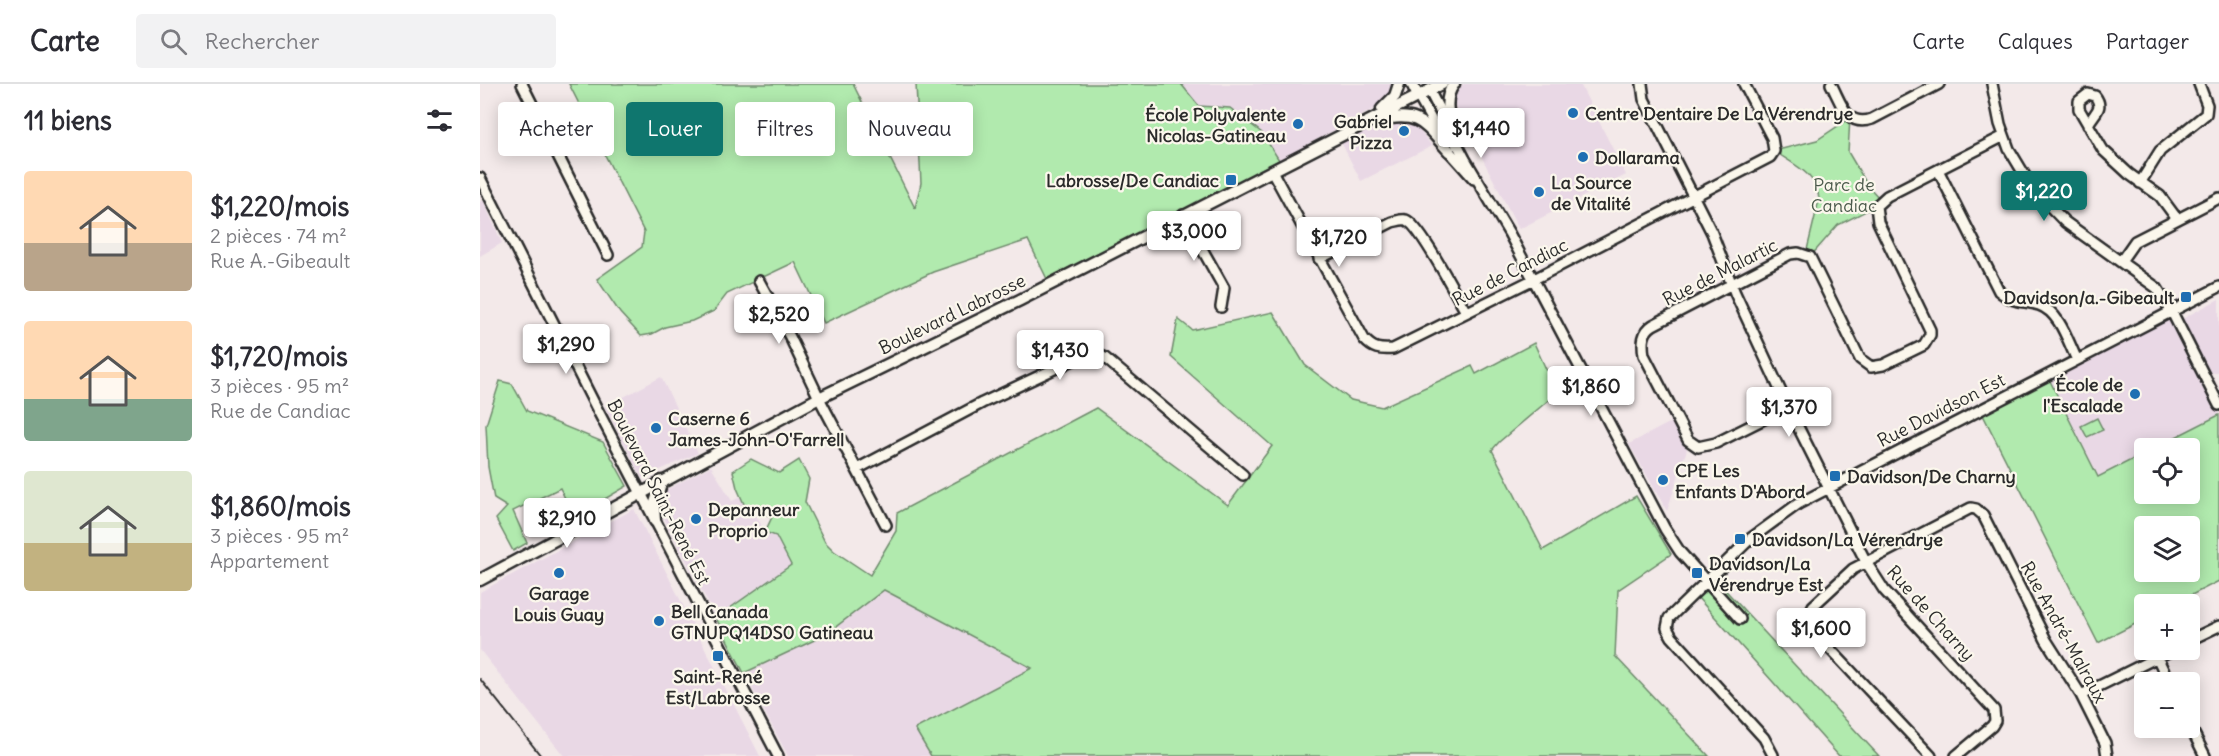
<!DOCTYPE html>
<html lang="fr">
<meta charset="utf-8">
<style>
:root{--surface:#fff;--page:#f2f2f3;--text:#2b2b33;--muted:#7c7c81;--line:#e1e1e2;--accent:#0f766e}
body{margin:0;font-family:Delius,sans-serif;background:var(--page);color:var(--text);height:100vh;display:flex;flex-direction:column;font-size:22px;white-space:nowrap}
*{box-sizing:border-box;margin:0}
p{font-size:20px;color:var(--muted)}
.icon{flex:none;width:33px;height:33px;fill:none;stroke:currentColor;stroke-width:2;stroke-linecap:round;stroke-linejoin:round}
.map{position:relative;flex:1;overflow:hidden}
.panel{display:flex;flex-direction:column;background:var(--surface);width:480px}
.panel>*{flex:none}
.banner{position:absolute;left:18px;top:18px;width:570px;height:54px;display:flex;gap:12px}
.buttons{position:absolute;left:1654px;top:354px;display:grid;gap:12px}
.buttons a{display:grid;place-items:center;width:66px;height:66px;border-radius:6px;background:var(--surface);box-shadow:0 3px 15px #0003;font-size:30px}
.price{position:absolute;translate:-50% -51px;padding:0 14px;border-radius:6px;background:#fff;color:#222;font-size:20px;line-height:39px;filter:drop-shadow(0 2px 3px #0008)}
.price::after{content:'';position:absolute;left:50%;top:36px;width:18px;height:14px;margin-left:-9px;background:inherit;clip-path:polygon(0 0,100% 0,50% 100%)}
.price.selected{background:var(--accent);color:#fff}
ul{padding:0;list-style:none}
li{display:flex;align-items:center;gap:18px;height:150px;padding:0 24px}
li span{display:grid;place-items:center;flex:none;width:168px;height:120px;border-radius:6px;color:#555}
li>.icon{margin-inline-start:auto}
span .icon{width:72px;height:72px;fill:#fffc;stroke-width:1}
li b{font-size:26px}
h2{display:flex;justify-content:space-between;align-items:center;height:72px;padding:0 24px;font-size:26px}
.pill{padding:0 21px;border-radius:6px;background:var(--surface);box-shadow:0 3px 15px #0003;font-size:21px;line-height:54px}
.pill.selected{background:var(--accent);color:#fff}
header{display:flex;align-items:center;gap:36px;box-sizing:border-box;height:84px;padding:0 30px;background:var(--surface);border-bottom:2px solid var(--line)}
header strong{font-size:28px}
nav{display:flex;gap:33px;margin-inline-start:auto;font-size:21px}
.search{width:420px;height:54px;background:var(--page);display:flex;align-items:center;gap:15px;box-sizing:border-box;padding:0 21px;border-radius:6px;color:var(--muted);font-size:22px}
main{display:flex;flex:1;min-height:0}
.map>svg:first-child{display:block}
.built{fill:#e9d8e5}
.green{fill:#b1eaae;stroke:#6e8a6c;stroke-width:1.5;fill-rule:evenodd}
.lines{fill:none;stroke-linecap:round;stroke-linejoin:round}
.minor-casing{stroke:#2b2b2b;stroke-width:14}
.major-casing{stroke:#2b2b2b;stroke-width:15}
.minor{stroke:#fbf7ec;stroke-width:9}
.major{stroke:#fbf7ec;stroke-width:10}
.rail{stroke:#2b2b2b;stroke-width:2}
.poi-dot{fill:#1f6fb2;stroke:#fbf7ec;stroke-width:2}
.labels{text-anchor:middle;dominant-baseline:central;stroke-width:4.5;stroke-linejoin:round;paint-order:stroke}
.poi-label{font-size:18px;font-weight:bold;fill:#2b2b2b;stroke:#fbf7ec;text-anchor:start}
.park-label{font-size:18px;fill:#4c5b4c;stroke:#fbf7ec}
.street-label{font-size:18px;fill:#2b2b2b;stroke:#fbf7ec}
</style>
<header>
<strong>Carte</strong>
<div class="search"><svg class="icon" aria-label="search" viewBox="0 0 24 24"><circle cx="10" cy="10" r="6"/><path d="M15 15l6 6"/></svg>Rechercher</div>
<nav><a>Carte</a><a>Calques</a><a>Partager</a></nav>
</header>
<main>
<section class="panel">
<h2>11 biens<svg class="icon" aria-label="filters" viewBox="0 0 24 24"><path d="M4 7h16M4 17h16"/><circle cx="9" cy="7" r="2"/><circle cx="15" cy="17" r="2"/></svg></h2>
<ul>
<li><span style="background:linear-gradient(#ffd9b3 60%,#b9a48a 0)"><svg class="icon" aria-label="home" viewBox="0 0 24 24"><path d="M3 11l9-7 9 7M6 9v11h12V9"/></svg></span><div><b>$1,220/mois</b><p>2 pièces · 74 m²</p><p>Rue A.-Gibeault</p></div></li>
<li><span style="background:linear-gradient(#ffd9b3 65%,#7fa58c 0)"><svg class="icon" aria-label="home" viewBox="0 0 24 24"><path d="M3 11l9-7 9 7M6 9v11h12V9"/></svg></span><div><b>$1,720/mois</b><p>3 pièces · 95 m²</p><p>Rue de Candiac</p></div></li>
<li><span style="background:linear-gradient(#dfe7d0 60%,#c2b280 0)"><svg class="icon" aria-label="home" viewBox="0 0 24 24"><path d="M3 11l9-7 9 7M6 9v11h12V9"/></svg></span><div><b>$1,860/mois</b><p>3 pièces · 95 m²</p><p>Appartement</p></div></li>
</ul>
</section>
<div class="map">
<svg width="1739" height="672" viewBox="0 0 1739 672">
<rect width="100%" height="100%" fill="#f3e9e9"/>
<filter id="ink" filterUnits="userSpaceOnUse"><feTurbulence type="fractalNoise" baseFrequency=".0167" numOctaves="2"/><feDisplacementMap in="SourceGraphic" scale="12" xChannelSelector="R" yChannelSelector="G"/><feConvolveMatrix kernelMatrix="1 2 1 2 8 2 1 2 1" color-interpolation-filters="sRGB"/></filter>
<g filter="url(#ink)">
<path class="built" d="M701,0H911V1L910,11L905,19L799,76L782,49L750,24L719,22Z
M984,0H1100L1146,91L1039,145L973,18L979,3Z
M914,33L935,41L952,62L881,97L861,58Z
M3,116L22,159L0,172V118Z
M1739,215V287L1735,289L1729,288L1702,235Z
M1692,228L1739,321V331L1674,364H1665V369L1619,393L1567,291Z
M181,293L218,369L162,394L125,323Z
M1191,338L1207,365L1187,427L1149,360Z
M231,382L252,417L265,411L285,448L295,452L311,481L236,534L173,413Z
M154,425L280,672H84L0,566V508Z
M403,506L552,584L435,644L451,672H308L264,589L345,551Z"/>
<path class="green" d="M89,0H373L435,124L441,99L436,0H701L719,22L750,24L782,49L799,76L568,197L548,156L453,188L344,239L315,178L247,210L234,227L212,237L185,243L172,250L161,252L140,229L117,195L162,163L164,148Z
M1370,34L1368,68L1388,102L1401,116L1396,122L1358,141L1330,173L1326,170L1339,116C1338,90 1313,80 1294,67L1337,56Z
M793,228L825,281L871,316L902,323L992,282L996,290L1054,259L1077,309L1019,358L1012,366L1063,466L1156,412L1191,470L1138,506L1135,572L1229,672H451L435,645L552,584L404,506L345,551L264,589L236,534L311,481L296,452L285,448L292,433L264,420L257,404L253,387L271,375L299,389L319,376L329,395L325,418L345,458L354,467L390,491L416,447L417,429L616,324L748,421L792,362L691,273L698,235L712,246Z
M1567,291L1618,393L1665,369V410H1710V364H1674L1739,331V497L1694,520H1665V535L1618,559L1500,325ZM1665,442H1710V488H1665Z
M20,297L32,300L47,327L123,358L147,402L94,433L80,404L33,427L47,459L33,467L16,435L27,423L14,415L8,383L6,341Z
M1617,334L1623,346L1607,353L1601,342Z
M1237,497L1399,672H1359L1218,514Z"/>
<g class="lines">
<defs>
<path id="minor" d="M42,0L128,171
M1162,0L1164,15L1232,149L1255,209L1308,323L1386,478L1404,506L1514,626L1515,637L1512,642L1476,672
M1351,0C1361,18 1366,44 1392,35L1459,0
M1512,0L1520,40L1529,65L1553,105L1585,138L1677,204L1692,228L1739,321
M949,6L985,75L1029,149L1185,445L1200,468L1260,535
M938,12L969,67L994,95
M1608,41C1613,29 1625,25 1615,12L1608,10L1599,17V25L1623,66L1649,90L1680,112L1697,135
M1458,86L1519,207C1534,220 1543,216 1559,221C1580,228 1588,258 1597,276
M792,87L884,255C893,265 899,266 913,265L1062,191L1290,73L1294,67L1292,54L1264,0
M0,94L117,325L298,672
M1660,99L1680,67L1726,30L1727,21L1719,0
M703,131L744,204L741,223
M839,175L912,138C917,137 922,135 926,136C940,141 976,211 986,228
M1641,177L1655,157L1739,114
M279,197L310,253L339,314L406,441
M1308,323L1236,359L1218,363L1208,356L1164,271C1162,259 1162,248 1173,241L1310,170L1318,169L1330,173L1380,275L1391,283L1403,281L1444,261L1450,251V246L1398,138L1396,122L1407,112L1524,52
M377,385L502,319L604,271L613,269L625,274L763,391
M1710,556L1739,542
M1677,573L1689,598
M1601,611L1692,566
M1710,642L1725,672
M1293,671L1284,654L1192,553L1187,544L1189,534L1270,455L1318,420L1739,203
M1451,672L1335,549L1328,533L1333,522L1373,485L1491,424L1496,425L1503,431L1566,556L1601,611L1625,659L1627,672"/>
<path id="major" d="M932,0L938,12
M974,0C960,18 972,41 977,61
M902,25L915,12L919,0
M900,36C940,27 944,40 969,67
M175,437L174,422L182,397
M0,496L339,314L540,216L962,0"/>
</defs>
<use href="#minor" class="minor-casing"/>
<use href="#major" class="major-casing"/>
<use href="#minor" class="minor"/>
<use href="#major" class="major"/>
<path class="rail" d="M0,595L61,672"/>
</g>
</g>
<g class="poi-dot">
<circle cx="1093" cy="29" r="6"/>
<circle cx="818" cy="40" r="6"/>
<circle cx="924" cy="47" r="6"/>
<circle cx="1103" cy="73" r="6"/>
<rect x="745" y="90" width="12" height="12" rx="3"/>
<circle cx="1059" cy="108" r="6"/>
<rect x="1700" y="207" width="12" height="12" rx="3"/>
<circle cx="1655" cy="310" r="6"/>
<circle cx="176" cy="344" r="6"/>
<rect x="1349" y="386" width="12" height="12" rx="3"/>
<circle cx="1183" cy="396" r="6"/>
<circle cx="216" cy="435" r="6"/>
<rect x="1254" y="449" width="12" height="12" rx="3"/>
<circle cx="79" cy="489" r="6"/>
<rect x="1211" y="483" width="12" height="12" rx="3"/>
<circle cx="179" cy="537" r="6"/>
<rect x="232" y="566" width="12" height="12" rx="3"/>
</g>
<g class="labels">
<g class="poi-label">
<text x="1105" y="29">Centre Dentaire De La Vérendrye</text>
<text x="806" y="30" text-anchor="end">École Polyvalente<tspan x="806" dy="21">Nicolas-Gatineau</tspan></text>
<text x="912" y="37" text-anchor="end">Gabriel<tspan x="912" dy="21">Pizza</tspan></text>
<text x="1115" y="73">Dollarama</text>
<text x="739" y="96" text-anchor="end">Labrosse/De Candiac</text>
<text x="1071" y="98">La Source<tspan x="1071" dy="21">de Vitalité</tspan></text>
<text x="1694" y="213" text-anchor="end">Davidson/a.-Gibeault</text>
<text x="1643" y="300" text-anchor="end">École de<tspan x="1643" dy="21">l'Escalade</tspan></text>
<text x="188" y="334">Caserne 6<tspan x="188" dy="21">James-John-O'Farrell</tspan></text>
<text x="1195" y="386">CPE Les<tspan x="1195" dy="21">Enfants D'Abord</tspan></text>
<text x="1367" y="392">Davidson/De Charny</text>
<text x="228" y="425">Depanneur<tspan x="228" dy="21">Proprio</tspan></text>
<text x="1272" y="455">Davidson/La Vérendrye</text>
<text x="1229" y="479">Davidson/La<tspan x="1229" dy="21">Vérendrye Est</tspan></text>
<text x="79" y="509" text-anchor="middle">Garage<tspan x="79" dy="21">Louis Guay</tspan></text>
<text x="191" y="527">Bell Canada<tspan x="191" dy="21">GTNUPQ14DS0 Gatineau</tspan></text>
<text x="238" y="592" text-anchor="middle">Saint-René<tspan x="238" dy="21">Est/Labrosse</tspan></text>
</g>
<g class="park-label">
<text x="1364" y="100">Parc de<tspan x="1364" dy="21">Candiac</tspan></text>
</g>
<g class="street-label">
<text transform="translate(1030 188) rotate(-27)">Rue de Candiac</text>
<text transform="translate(1240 188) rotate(-27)">Rue de Malartic</text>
<text transform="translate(472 230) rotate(-26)">Boulevard Labrosse</text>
<text transform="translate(1461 326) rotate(-27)">Rue Davidson Est</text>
<text transform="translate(179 408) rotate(63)">Boulevard Saint-René Est</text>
<text transform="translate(1451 529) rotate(48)">Rue de Charny</text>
<text transform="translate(1584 548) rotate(61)">Rue André-Malraux</text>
</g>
</g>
</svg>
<div class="buttons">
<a><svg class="icon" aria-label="locate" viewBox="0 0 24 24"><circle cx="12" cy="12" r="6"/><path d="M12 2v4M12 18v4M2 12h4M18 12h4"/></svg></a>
<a><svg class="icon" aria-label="layers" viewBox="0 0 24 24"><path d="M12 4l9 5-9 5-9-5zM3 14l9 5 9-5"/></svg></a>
<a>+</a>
<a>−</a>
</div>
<b class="price" style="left:1001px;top:75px">$1,440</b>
<b class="price selected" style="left:1564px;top:138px">$1,220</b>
<b class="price" style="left:714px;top:178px">$3,000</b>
<b class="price" style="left:859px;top:184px">$1,720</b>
<b class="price" style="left:299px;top:261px">$2,520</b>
<b class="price" style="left:86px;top:291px">$1,290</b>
<b class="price" style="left:580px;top:297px">$1,430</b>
<b class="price" style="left:1111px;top:333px">$1,860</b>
<b class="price" style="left:1309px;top:354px">$1,370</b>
<b class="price" style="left:87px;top:465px">$2,910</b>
<b class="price" style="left:1341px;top:575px">$1,600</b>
<div class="banner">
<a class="pill">Acheter</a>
<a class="pill selected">Louer</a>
<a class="pill">Filtres</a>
<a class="pill">Nouveau</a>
</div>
</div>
</main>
